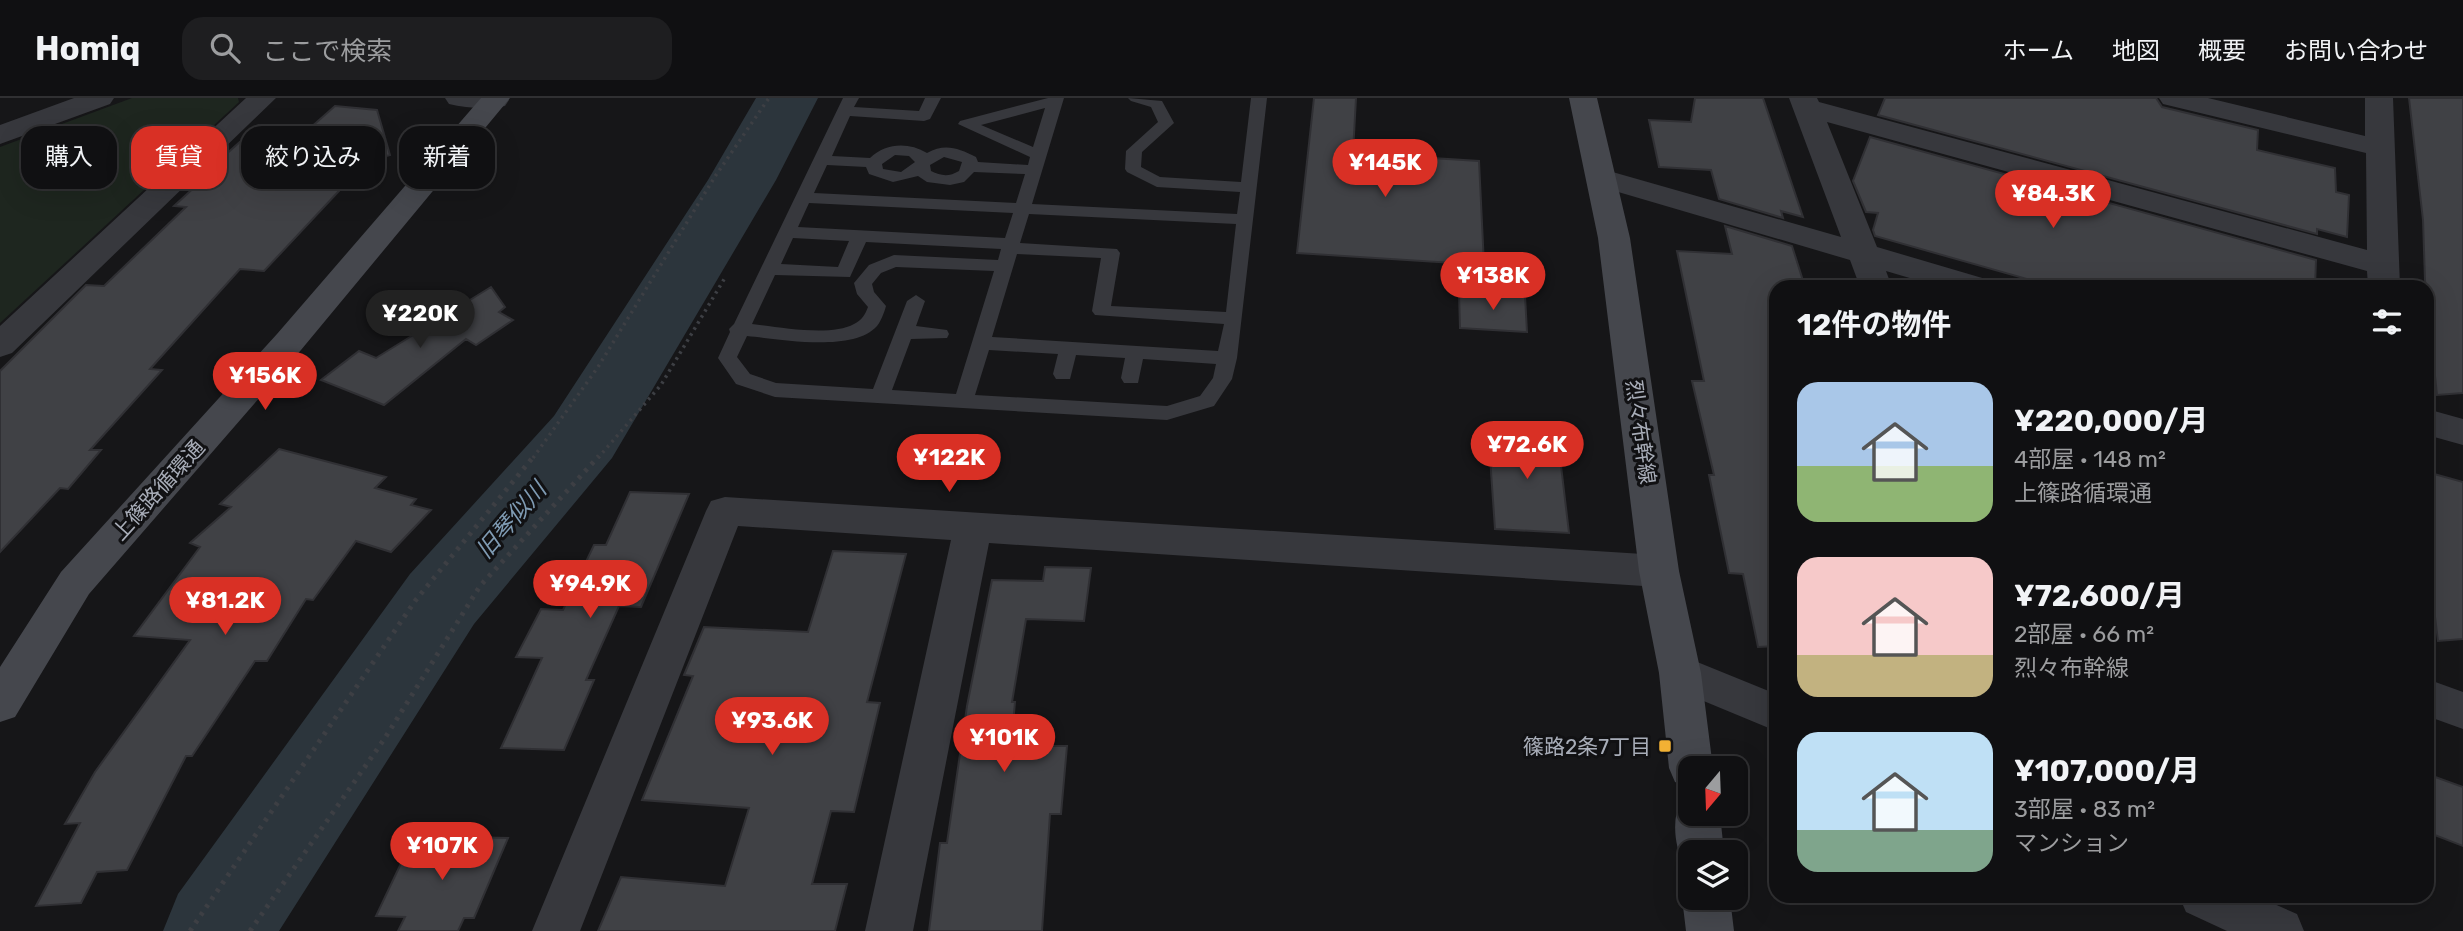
<!DOCTYPE html>
<html lang="ja">
<meta charset="utf-8">
<style>
:root{--surface:#101012;--page:#1e1e20;--text:#f1f3f6;--muted:#9c9d9f;--line:#303032;--accent:#d93025}
body{margin:0;font-family:Rubik,"Noto Sans JP",sans-serif;background:var(--page);color:var(--text);height:100vh;display:flex;flex-direction:column;font-size:26px;white-space:nowrap}
*{box-sizing:border-box;margin:0}
p{font-size:23px;color:var(--muted)}
.icon{flex:none;width:38px;height:38px;fill:none;stroke:currentColor;stroke-width:2;stroke-linecap:round;stroke-linejoin:round}
.map{position:relative;flex:1;overflow:hidden}
.panel{position:absolute;left:1769px;top:182px;width:665px;height:623px;display:flex;flex-direction:column;background:var(--surface);border-radius:21px;box-shadow:0 7px 28px #0002,0 0 0 2px var(--line)}
.panel>*{flex:none}
.hud{position:absolute;left:21px;top:28px;width:665px;height:63px;display:flex;gap:14px}
.needle{width:46px;rotate:199deg}
.buttons{position:absolute;left:1678px;top:658px;display:grid;gap:14px}
.buttons a{display:grid;place-items:center;width:70px;height:70px;border-radius:14px;background:var(--surface);box-shadow:0 7px 28px #0002,0 0 0 2px var(--line);font-size:35px}
.price{position:absolute;translate:-50% -60px;padding:0 16px;border-radius:24px;background:var(--accent);color:#fff;font-size:23px;line-height:46px;filter:drop-shadow(0 2px 4px #0008)}
.price::after{content:'';position:absolute;left:50%;top:42px;width:21px;height:16px;margin-left:-10px;background:inherit;clip-path:polygon(0 0,100% 0,50% 100%)}
.price.active{background:#222;color:#fff}
ul{padding:0;list-style:none}
li{display:flex;align-items:center;gap:21px;height:175px;padding:0 28px}
li span{display:grid;place-items:center;flex:none;width:196px;height:140px;border-radius:21px;color:#555}
li>.icon{margin-inline-start:auto}
span .icon{width:84px;height:84px;fill:#fffc;stroke-width:1}
li b{font-size:30px}
h2{display:flex;justify-content:space-between;align-items:center;height:84px;padding:0 28px;font-size:30px}
.tag{padding:0 24px;border-radius:21px;background:var(--surface);box-shadow:0 7px 28px #0002,0 0 0 2px var(--line);font-size:24px;line-height:63px}
.tag.active{background:var(--accent);color:#fff}
header{display:flex;align-items:center;gap:42px;box-sizing:border-box;height:98px;padding:0 35px;background:var(--surface);border-bottom:2px solid var(--line)}
header strong{font-size:33px}
nav{display:flex;gap:38px;margin-inline-start:auto;font-size:24px}
.search{width:490px;height:63px;background:var(--page);display:flex;align-items:center;gap:18px;box-sizing:border-box;padding:0 24px;border-radius:21px;color:var(--muted);font-size:26px}
.map>svg:first-child{display:block}
.green{fill:#1e261f}
.lines{fill:none;stroke-linecap:round;stroke-linejoin:round}
.river{fill:#2c353c;fill-rule:evenodd}
.building{fill:#404145;stroke:#303034;stroke-width:2}
.path-far1{stroke:#3d3f44;stroke-width:3.5;stroke-dasharray:2.5 4.5;stroke-linecap:butt}
.path{stroke:#3d3f44;stroke-width:5;stroke-dasharray:3.5 6;stroke-linecap:butt}
.lane{fill:#37383d;fill-rule:evenodd}
.street{fill:#37383d;fill-rule:evenodd}
.secondary{fill:#45474d;fill-rule:evenodd}
.poi-dot{fill:#f2b134;stroke:#111113;stroke-width:2.5}
.labels{text-anchor:middle;dominant-baseline:central;stroke-width:6;stroke-linejoin:round;paint-order:stroke}
.street-label{font-size:21px;fill:#a8adb8;stroke:#111113}
.poi-label{font-size:21px;fill:#a8adb8;stroke:#111113;text-anchor:end}
.water-label{font-size:23px;font-style:italic;fill:#7f9bb3;stroke:#111113}
</style>
<header>
<strong>Homiq</strong>
<div class="search"><svg class="icon" aria-label="search" viewBox="0 0 24 24"><circle cx="10" cy="10" r="6"/><path d="M15 15l6 6"/></svg>ここで検索</div>
<nav><a>ホーム</a><a>地図</a><a>概要</a><a>お問い合わせ</a></nav>
</header>
<div class="map">
<svg width="2463" height="833" viewBox="0 0 2463 833">
<rect width="100%" height="100%" fill="#161618"/>
<path class="green" d="M132,0H238L239,4L0,225V49Z"/>
<g class="lines">
<path class="river" d="M756,0H818L776,82L612,360L474,526L279,833H163L178,796L410,476L554,318L708,82Z"/>
</g>
<path class="building" d="M1314,0H1356L1353,55L1479,63L1484,167L1297,155Z
M1695,0H1763L1803,119L1781,113L1783,120L1719,101L1711,72L1659,69L1649,22L1691,24Z
M1885,0H2156L2162,9L2258,32L2257,52L2335,70L2336,94L2349,97L2347,139L2317,131V136L1878,17Z
M2409,0H2463V295L2437,297L2425,182L2423,122Z
M335,8L377,12L390,57L367,63L264,173L240,171L150,271L162,272L90,352H101L68,391L60,390L0,454V273L86,187L104,188L186,109L174,108L210,75L206,74L259,27L309,31Z
M1870,39L2316,162L2315,189H2055L1875,138L1873,132L1878,115L1866,114L1853,83Z
M1725,128L1792,148L1805,189H1776V548L1758,549L1743,476L1729,475L1709,377H1714L1692,283H1704L1677,153L1732,156Z
M491,189L505,209L499,214L513,222L476,247L466,241L384,307L321,282L359,253L376,260Z
M1459,194L1525,198L1527,234L1460,230Z
M1488,330L1557,334L1569,435L1495,431Z
M279,351L386,379L375,390L416,401L411,407L431,412L391,454L356,443L313,502L306,501L267,563H255L192,658H186L127,772L97,774L81,805L36,808L80,725L65,726L95,674L190,542L134,538L200,449L190,445L231,409L220,406Z
M2427,374L2463,384V541L2438,543L2427,454Z
M630,394L689,396L641,509L619,508L586,582H594L564,652L501,650L542,560L516,559L541,511L563,512L594,447H606Z
M833,453L906,456L867,604L880,605L854,714L831,713L812,786H847L835,833H598L621,779L725,788L749,710L642,702L693,578L684,577L704,529L808,534Z
M1045,469L1091,470L1084,523L1026,521L1012,604H1015L1011,648H1067L1061,716H1050L1042,833H929L940,745H947L967,608L992,482L1043,483Z
M2427,676L2463,689V748L2427,734Z
M414,738L508,740L474,820H464L458,833H398L405,819L376,818Z"/>
<g class="lines">
<path class="path-far1" d="M533,360L598,269L716,77L769,0
M598,360L661,287L726,178"/>
<path class="path" d="M190,833L415,503L534,358
M250,833L385,640L480,488L599,358"/>
<path class="lane" d="M843,0H859L854,9L919,13L925,0H941L930,21L924,23L850,18L832,58L870,60C886,45 908,44 927,55C945,45 958,50 976,59L978,64L1028,67L1030,59L958,26L960,23L1048,0H1064L1032,106L1237,116L1240,94L1157,89L1127,74L1125,71L1126,53L1158,24L1151,9L1131,3L1128,0L1162,3L1174,25L1142,54L1141,69L1160,79L1241,84L1251,0H1267L1237,260L1232,281L1214,308L1167,322L775,299L736,286L718,260L730,234L729,231L734,226ZM1045,10L1033,49L981,27ZM895,57L909,58L915,64L901,74L883,71L882,66ZM944,59L962,64L959,73C949,79 941,78 931,73L930,67ZM827,67L866,69L869,76L893,84L918,78L927,84L950,87L964,84L974,74L1025,76L1016,105L814,95ZM809,105L1013,115L1005,140L798,129ZM1029,116L1236,126L1226,214L1111,208L1120,155L1117,151L1020,145ZM793,140L849,143L838,169L781,166ZM866,144L1001,151L998,162L894,157L869,167L854,185L857,196L868,209C865,217 862,222 854,226C831,239 778,229 752,226L775,177L850,179ZM1017,156L1101,160L1092,213L1095,217L1224,226L1218,253L992,239ZM896,169L994,173L956,296L892,292L911,241L947,240L949,236L947,232L916,228L925,203L916,197L907,203L873,291L776,285L750,276L737,259L747,238C779,241 853,255 877,228C881,223 884,215 886,208L874,194L872,186L881,175ZM989,252L1058,256L1053,276L1056,281H1070L1076,257L1125,260L1121,280L1124,285H1138L1143,261L1216,266L1213,280L1200,298L1167,308L975,297Z"/>
<path class="street" d="M74,0H114L110,6L0,46V27Z
M246,0H276L12,255L0,259V228Z
M445,0H508L509,2L505,8C488,12 466,10 449,6Z
M1789,0H1817L1819,4L2367,152L2366,55L2163,6L2159,0H2208L2365,38V0H2393L2400,189H2368L2367,173L1827,24L1877,149L1989,182L1993,189H1940L1886,173L1892,189H1860L1850,162L1591,86L1587,80L1591,74L1602,71L1841,139Z
M2427,311L2463,321V347L2427,337Z
M725,399L1659,457L1673,462L1679,473L1673,484L1659,489L989,445L913,833H865L951,442L738,428L580,833H532L706,413L711,403Z
M1680,557L1776,596V633L1665,587L1659,575L1665,563Z
M2427,581L2463,594V631L2427,618Z
M2179,798H2256L2297,816L2304,833H2227L2186,814Z"/>
<path class="secondary" d="M481,0H510L301,252L89,496L15,619L0,624V569L61,474L277,236Z
M1569,0H1597L1630,140L1679,473L1701,575L1713,670H1690V690L1675,684L1669,670L1659,575L1639,473L1598,140Z
M1690,698V716H1720L1724,754H1690V772L1684,769C1675,748 1671,723 1681,701Z
M1690,783V800H1730L1734,833H1686L1682,800Z"/>
</g>
<rect class="poi-dot" x="1658" y="641" width="14" height="14" rx="3.5"/>
<g class="labels">
<g class="street-label">
<text transform="translate(1641 334) rotate(82)">烈々布幹線</text>
<text transform="translate(158 392) rotate(-48)">上篠路循環通</text>
</g>
<g class="poi-label">
<text x="1651" y="648">篠路2条7丁目</text>
</g>
<g class="water-label">
<text transform="translate(511 422) rotate(-49)">旧琴似川</text>
</g>
</g>
</svg>
<div class="buttons">
<a><svg class="needle" viewBox="-14 -14 28 28"><path d="M0-13l5 13h-10z" fill="#e53935"/><path d="M0 13l5-13h-10z" fill="#9c9d9f"/></svg></a>
<a><svg class="icon" aria-label="layers" viewBox="0 0 24 24"><path d="M12 4l9 5-9 5-9-5zM3 14l9 5 9-5"/></svg></a>
</div>
<b class="price" style="left:1385px;top:101px">¥145K</b>
<b class="price" style="left:2053px;top:132px">¥84.3K</b>
<b class="price" style="left:1493px;top:214px">¥138K</b>
<b class="price active" style="left:420px;top:252px">¥220K</b>
<b class="price" style="left:265px;top:314px">¥156K</b>
<b class="price" style="left:1527px;top:383px">¥72.6K</b>
<b class="price" style="left:949px;top:396px">¥122K</b>
<b class="price" style="left:590px;top:522px">¥94.9K</b>
<b class="price" style="left:225px;top:539px">¥81.2K</b>
<b class="price" style="left:772px;top:659px">¥93.6K</b>
<b class="price" style="left:1004px;top:676px">¥101K</b>
<b class="price" style="left:442px;top:784px">¥107K</b>
<div class="hud">
<a class="tag">購入</a>
<a class="tag active">賃貸</a>
<a class="tag">絞り込み</a>
<a class="tag">新着</a>
</div>
<section class="panel">
<h2>12件の物件<svg class="icon" aria-label="filters" viewBox="0 0 24 24"><path d="M4 7h16M4 17h16"/><circle cx="9" cy="7" r="2"/><circle cx="15" cy="17" r="2"/></svg></h2>
<ul>
<li><span style="background:linear-gradient(#a9c7e8 60%,#8fb573 0)"><svg class="icon" aria-label="home" viewBox="0 0 24 24"><path d="M3 11l9-7 9 7M6 9v11h12V9"/></svg></span><div><b>¥220,000/月</b><p>4部屋 · 148 m²</p><p>上篠路循環通</p></div></li>
<li><span style="background:linear-gradient(#f6c9c9 70%,#c2b280 0)"><svg class="icon" aria-label="home" viewBox="0 0 24 24"><path d="M3 11l9-7 9 7M6 9v11h12V9"/></svg></span><div><b>¥72,600/月</b><p>2部屋 · 66 m²</p><p>烈々布幹線</p></div></li>
<li><span style="background:linear-gradient(#bfe0f5 70%,#7fa58c 0)"><svg class="icon" aria-label="home" viewBox="0 0 24 24"><path d="M3 11l9-7 9 7M6 9v11h12V9"/></svg></span><div><b>¥107,000/月</b><p>3部屋 · 83 m²</p><p>マンション</p></div></li>
</ul>
</section>
</div>
